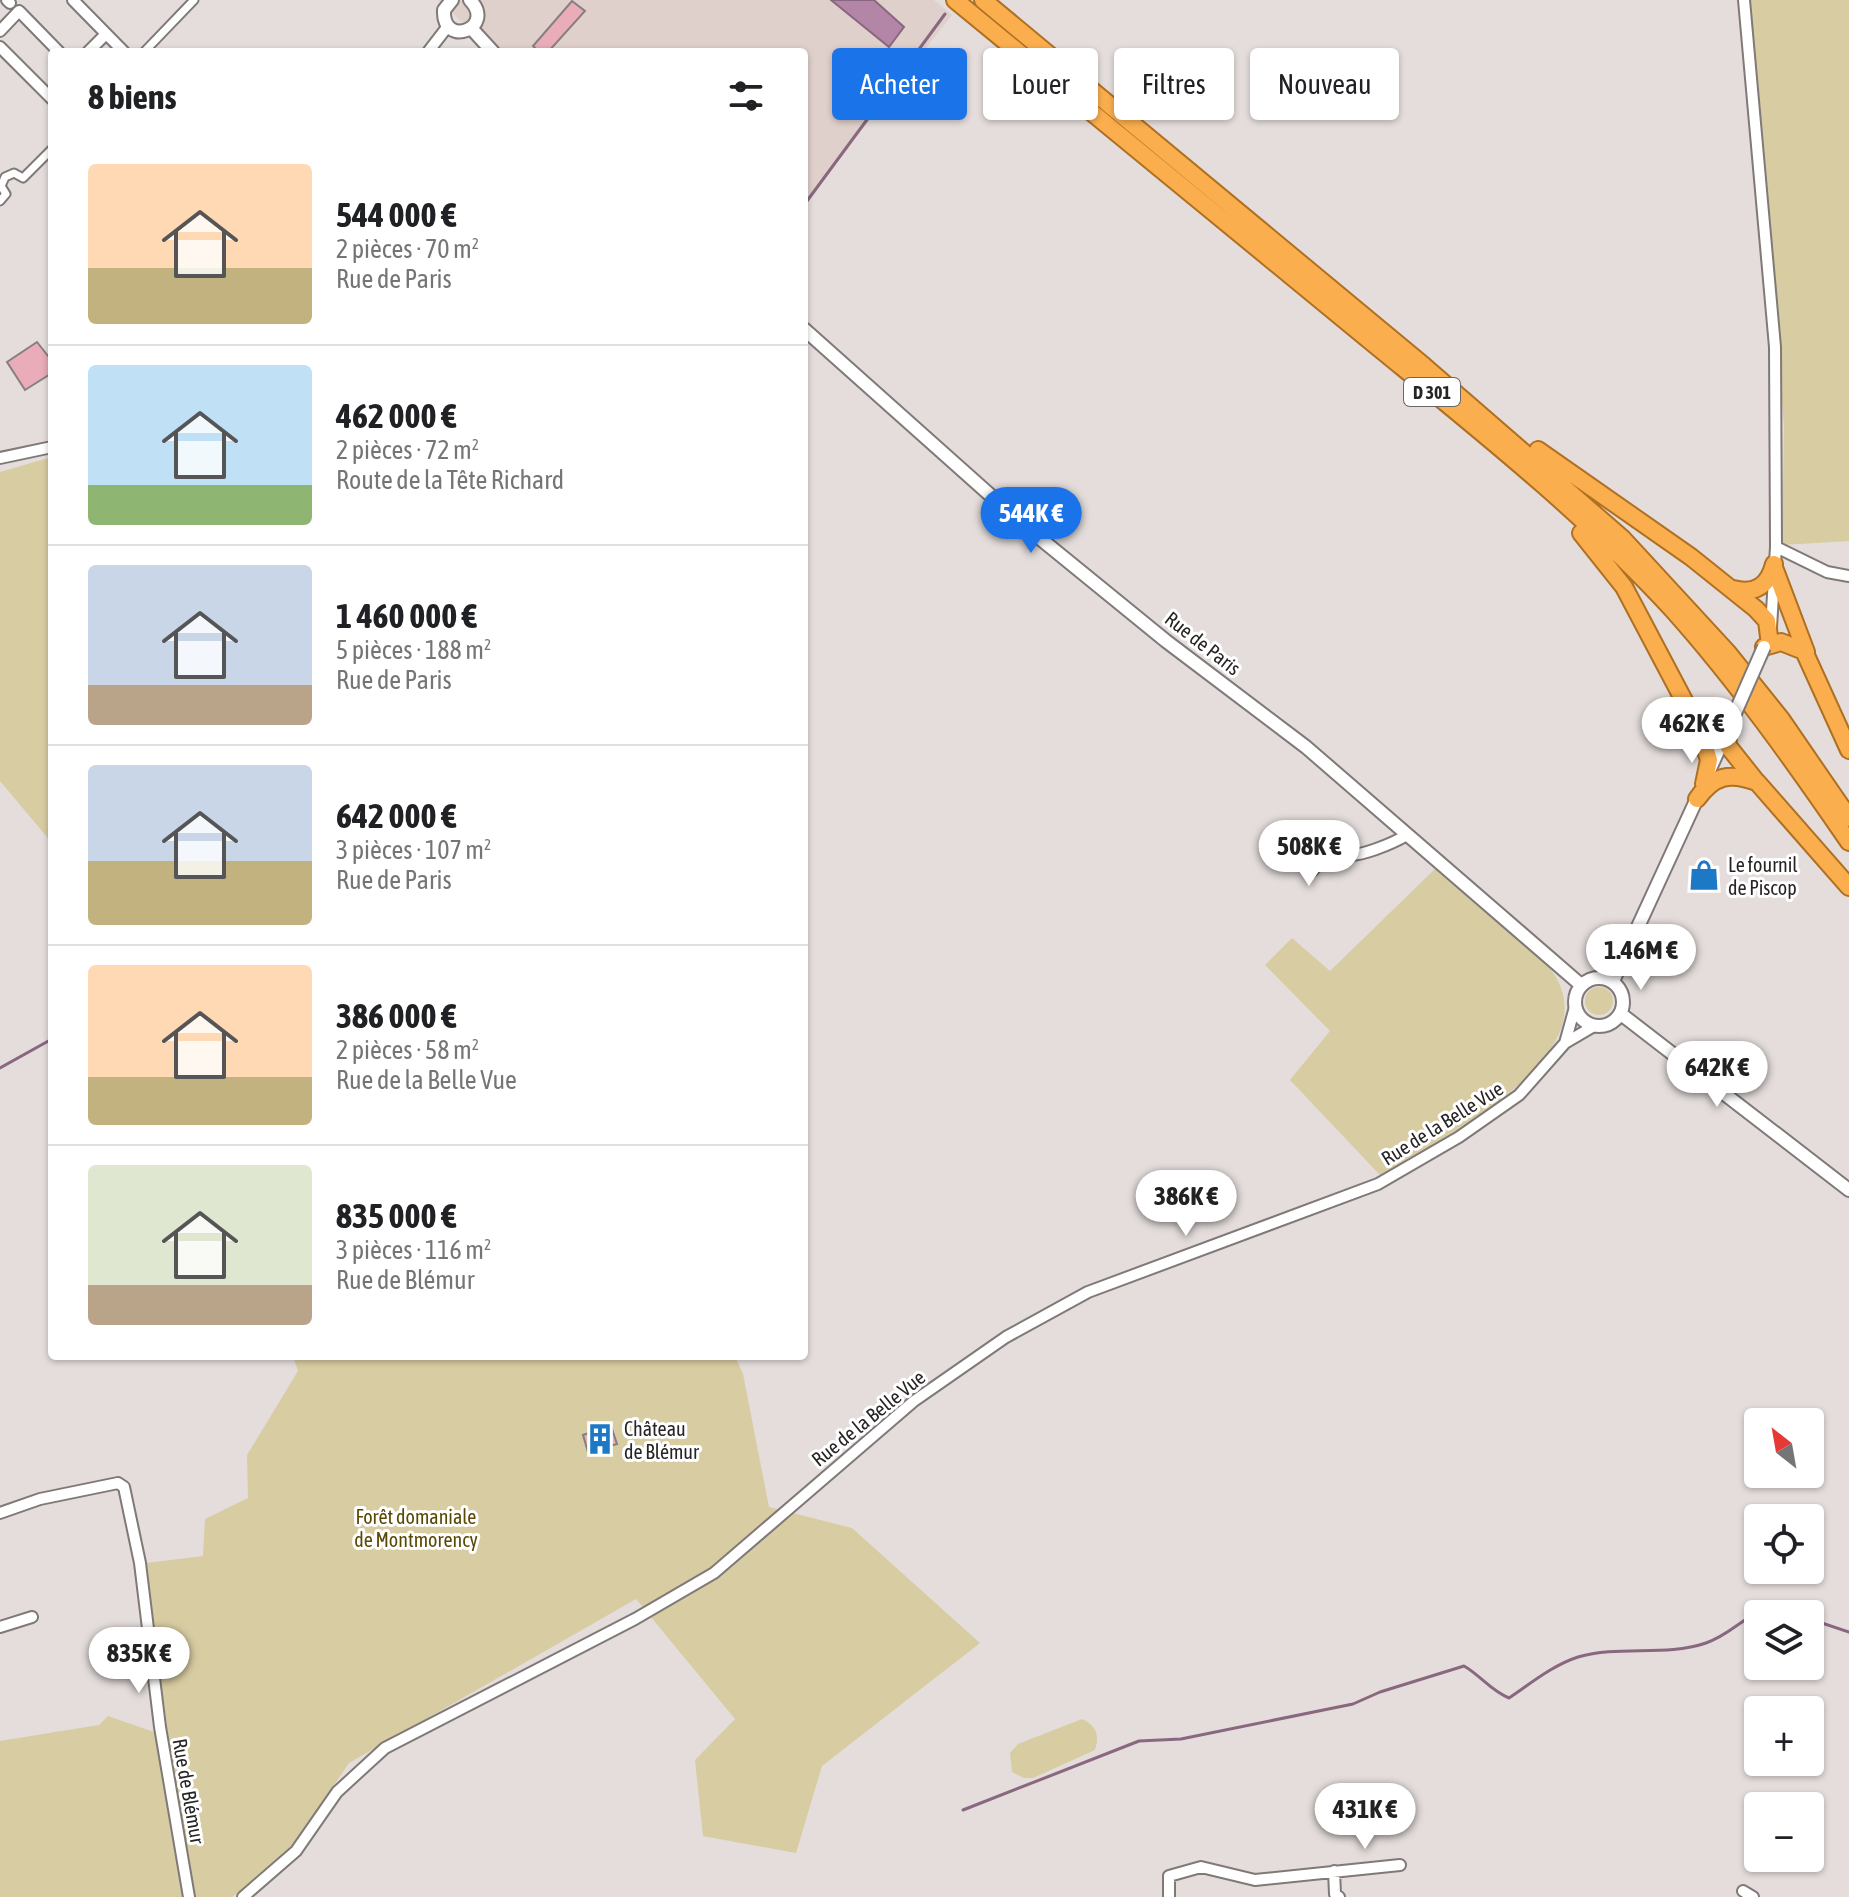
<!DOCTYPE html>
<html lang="fr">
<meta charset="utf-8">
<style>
:root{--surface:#fff;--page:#f2f2f2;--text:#202124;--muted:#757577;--line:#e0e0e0;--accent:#1a73e8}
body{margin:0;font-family:"Asap Condensed",sans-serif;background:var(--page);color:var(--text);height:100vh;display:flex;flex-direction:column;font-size:30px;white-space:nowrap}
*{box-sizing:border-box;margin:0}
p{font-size:26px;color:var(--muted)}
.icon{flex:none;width:44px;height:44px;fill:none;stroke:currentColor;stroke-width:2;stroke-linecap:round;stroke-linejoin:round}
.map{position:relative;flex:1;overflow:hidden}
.side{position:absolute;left:48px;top:48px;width:760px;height:1312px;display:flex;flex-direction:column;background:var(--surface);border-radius:8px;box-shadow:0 2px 6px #0004}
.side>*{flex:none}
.guide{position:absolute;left:832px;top:48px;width:760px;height:72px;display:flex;gap:16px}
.needle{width:52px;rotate:329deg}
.tools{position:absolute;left:1744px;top:1408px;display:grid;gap:16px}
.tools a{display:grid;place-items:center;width:80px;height:80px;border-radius:8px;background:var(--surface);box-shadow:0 2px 6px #0004;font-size:40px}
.price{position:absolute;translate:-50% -68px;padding:0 18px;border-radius:28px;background:#fff;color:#222;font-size:26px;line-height:52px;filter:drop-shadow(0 2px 4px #0008)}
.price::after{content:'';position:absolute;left:50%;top:48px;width:24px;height:18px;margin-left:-12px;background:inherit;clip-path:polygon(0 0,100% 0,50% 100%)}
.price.active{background:var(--accent);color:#fff}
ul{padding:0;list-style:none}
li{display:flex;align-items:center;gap:24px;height:200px;padding:0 40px}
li+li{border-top:2px solid var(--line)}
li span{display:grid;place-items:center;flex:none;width:224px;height:160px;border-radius:8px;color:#555}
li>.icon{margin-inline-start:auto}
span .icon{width:96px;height:96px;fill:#fffc;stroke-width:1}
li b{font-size:34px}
h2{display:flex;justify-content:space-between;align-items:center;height:96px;padding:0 40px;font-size:34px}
.chip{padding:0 28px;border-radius:8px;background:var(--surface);box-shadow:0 2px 6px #0004;font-size:28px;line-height:72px}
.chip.active{background:var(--accent);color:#fff}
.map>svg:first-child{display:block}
.built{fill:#e0d0cc}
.green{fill:#d8cca2}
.water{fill:#b385a6;stroke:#89687f;stroke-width:2}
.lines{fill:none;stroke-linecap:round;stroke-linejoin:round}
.stream{stroke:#89687f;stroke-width:3}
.building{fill:#e9acb8;stroke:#867f80;stroke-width:2}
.pedestrian-casing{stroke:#7f7977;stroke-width:11}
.minor-casing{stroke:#7f7977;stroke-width:14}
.tertiary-casing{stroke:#7f7977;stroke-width:16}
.trunk-casing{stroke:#b07022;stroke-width:20}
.pedestrian{stroke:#fff;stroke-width:7}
.minor{stroke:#fff;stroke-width:10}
.tertiary{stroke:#fff;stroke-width:12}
.trunk{stroke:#faae4e;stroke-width:16}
.tertiary-bridge-casing{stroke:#7f7977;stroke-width:16;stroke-linecap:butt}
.tertiary-bridge{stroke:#fff;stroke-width:12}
.labels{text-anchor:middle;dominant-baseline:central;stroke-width:6;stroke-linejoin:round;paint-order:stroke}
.shield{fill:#fff;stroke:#686666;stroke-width:2}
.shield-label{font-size:18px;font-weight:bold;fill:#272424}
.street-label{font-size:20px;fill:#272424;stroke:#fff}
.poi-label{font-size:20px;fill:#272424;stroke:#fff;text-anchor:start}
.park-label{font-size:20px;fill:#594905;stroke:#fff}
</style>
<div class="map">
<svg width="1849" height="1897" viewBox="0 0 1849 1897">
<rect width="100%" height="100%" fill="#e4dddb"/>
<path class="built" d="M438,0H934L952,15L804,204V52H495Z"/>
<path class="green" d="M1748,0H1849V541L1782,545L1784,426Z
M52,457V843L0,781V472Z
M1436,868C1461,889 1485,911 1510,932C1522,943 1537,953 1547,965C1622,1052 1437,1140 1380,1175L1290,1080L1330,1031L1265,965L1292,938L1330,971Z
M1585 1001a14 14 0 1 1 28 0a14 14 0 1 1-28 0Z
M293,1356H735L743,1374L769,1507L852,1528L980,1643L822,1766L796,1853L703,1836L695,1760L735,1719L636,1599L349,1763L296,1841L257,1880L232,1897H0V1741L99,1725L108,1716L154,1732L167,1730L146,1563L203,1556L205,1519L248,1498L247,1455L298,1371Z
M1082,1719C1096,1725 1100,1735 1095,1750L1033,1778H1024L1012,1772L1010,1753L1018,1744Z"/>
<path class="water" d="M831,0H874L904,27L889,47Z"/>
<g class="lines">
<path class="stream" d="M804,205L945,14
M804,259V271
M0,1068L52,1039
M1810,1619L1849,1632
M963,1810L1139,1741L1181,1739L1353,1704L1380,1692L1464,1666C1480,1675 1491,1691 1509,1698C1530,1684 1553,1665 1578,1657C1620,1645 1665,1657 1706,1643C1743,1630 1751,1599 1796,1614"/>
</g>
<path class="building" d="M572,1L585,11L548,52H539L533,46Z
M37,342L52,361V373L25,390L7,362Z
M611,1426L617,1444L588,1452L583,1435Z"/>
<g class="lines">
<defs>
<path id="pedestrian" d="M144,52L194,0
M0,201L6,194L1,186L5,177L14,173L23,178L52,149"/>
<path id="minor" d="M7,0L10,3
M73,0L124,52
M1744,0L1775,347L1776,547L1771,627
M0,31L19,11L59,52
M0,47L52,99
M88,52L106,34
M428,52L448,26
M0,458L52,447
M1776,547L1827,572L1849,576
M1284,844L1312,871L1335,847
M1300,860L1323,837C1330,842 1337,851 1344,854C1358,859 1395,842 1407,835
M1565,1043L1575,1007
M0,1513L40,1499L118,1483L124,1487L140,1563L160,1727L189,1897
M0,1627L32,1617
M1334,1871L1335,1894L1339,1897
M1743,1891L1753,1897
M243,1897L296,1851L337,1792L385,1748L635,1619L714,1573L914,1401L1006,1337L1088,1292L1378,1184L1459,1137L1519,1095L1565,1043L1594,1026
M1169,1897V1876L1201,1867L1255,1880L1400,1865"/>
<path id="tertiary" d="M452,0L444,10C442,49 497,28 470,0
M471,28L493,52
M804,329L1026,527L1166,641L1306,747L1581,985
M1709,771L1735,713
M1575 1002a24 24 0 1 1 48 0a24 24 0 1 1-48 0Z
M1613,981L1700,792
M1621,1014L1849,1190"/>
<path id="trunk" d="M955,0C1091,112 1227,223 1363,335C1469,422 1579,508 1673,610C1738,683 1794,762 1849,842
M983,0L1424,366L1622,538L1728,653L1781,719L1849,818
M1538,450L1691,557L1756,609L1767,621L1769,637
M1581,533L1624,587L1699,729L1709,760L1704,784
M1775,570L1806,652
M1733,589C1755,595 1769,585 1774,564
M1764,647L1781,642L1804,651L1849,750
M1727,732L1728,746L1755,780
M1697,799C1714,775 1730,772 1757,782L1849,887"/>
</defs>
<use href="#pedestrian" class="pedestrian-casing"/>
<use href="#minor" class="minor-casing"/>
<use href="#tertiary" class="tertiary-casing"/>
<use href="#trunk" class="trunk-casing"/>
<use href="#pedestrian" class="pedestrian"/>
<use href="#minor" class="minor"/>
<use href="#tertiary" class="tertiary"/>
<use href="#trunk" class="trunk"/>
<defs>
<path id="tertiary-bridge" d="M1735,713L1764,647"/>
</defs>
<use href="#tertiary-bridge" class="tertiary-bridge-casing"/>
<use href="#tertiary-bridge" class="tertiary-bridge"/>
</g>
<defs>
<symbol id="shop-bare" viewBox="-9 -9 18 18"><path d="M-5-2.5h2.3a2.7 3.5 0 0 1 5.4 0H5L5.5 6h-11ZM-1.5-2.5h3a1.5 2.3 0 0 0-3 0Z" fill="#1d78c5" stroke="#fff" stroke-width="2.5" paint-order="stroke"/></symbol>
<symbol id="building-bare" viewBox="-9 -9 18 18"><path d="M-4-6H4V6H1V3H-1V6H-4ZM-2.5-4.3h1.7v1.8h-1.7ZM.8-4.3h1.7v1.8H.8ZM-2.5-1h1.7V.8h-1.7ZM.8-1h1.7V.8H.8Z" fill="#1d78c5" stroke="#fff" stroke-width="2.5" paint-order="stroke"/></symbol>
</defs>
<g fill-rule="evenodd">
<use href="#shop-bare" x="1682" y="853" width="44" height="44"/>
<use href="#building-bare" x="578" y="1417" width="44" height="44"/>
</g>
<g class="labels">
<rect class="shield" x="1404" y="378" width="56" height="28" rx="6"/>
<g class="shield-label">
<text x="1432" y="392">D 301</text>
</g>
<g class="street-label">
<text transform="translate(1203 643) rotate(38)">Rue de Paris</text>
<text transform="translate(1442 1123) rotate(-32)">Rue de la Belle Vue</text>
<text transform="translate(868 1418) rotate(-39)">Rue de la Belle Vue</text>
<text transform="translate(189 1791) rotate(80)">Rue de Blémur</text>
</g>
<g class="poi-label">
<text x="1728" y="864">Le fournil<tspan x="1728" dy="23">de Piscop</tspan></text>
<text x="624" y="1428">Château<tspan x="624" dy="23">de Blémur</tspan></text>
</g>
<g class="park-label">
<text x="416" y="1516">Forêt domaniale<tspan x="416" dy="23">de Montmorency</tspan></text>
</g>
</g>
</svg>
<div class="tools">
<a><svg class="needle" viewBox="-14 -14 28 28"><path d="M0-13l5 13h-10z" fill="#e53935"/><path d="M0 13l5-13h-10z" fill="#757577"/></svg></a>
<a><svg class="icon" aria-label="locate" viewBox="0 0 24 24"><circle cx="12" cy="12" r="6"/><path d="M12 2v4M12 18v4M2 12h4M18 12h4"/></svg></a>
<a><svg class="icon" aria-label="layers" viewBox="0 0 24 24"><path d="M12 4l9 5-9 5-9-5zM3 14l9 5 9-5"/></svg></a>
<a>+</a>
<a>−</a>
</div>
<b class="price active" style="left:1031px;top:555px">544K €</b>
<b class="price" style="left:1692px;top:765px">462K €</b>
<b class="price" style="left:1309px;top:888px">508K €</b>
<b class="price" style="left:1641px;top:992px">1.46M €</b>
<b class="price" style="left:1717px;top:1109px">642K €</b>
<b class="price" style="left:1186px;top:1238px">386K €</b>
<b class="price" style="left:139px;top:1695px">835K €</b>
<b class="price" style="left:1365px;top:1851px">431K €</b>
<div class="guide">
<a class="chip active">Acheter</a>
<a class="chip">Louer</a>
<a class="chip">Filtres</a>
<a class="chip">Nouveau</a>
</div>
<section class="side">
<h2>8 biens<svg class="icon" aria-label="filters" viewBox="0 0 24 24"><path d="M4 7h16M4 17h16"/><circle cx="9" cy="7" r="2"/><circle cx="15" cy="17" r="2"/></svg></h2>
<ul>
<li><span style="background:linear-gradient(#ffd9b3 65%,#c2b280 0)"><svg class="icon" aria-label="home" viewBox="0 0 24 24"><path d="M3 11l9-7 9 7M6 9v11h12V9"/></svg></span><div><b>544 000 €</b><p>2 pièces · 70 m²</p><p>Rue de Paris</p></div></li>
<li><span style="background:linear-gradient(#bfe0f5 75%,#8fb573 0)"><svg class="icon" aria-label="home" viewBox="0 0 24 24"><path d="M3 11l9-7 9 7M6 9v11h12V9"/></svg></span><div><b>462 000 €</b><p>2 pièces · 72 m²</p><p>Route de la Tête Richard</p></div></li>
<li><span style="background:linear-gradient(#c9d6e8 75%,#b9a48a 0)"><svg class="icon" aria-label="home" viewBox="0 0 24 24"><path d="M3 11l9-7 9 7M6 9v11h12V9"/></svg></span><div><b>1 460 000 €</b><p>5 pièces · 188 m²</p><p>Rue de Paris</p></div></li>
<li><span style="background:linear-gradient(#c9d6e8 60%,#c2b280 0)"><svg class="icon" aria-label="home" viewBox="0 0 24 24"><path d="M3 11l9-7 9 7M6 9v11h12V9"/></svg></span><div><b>642 000 €</b><p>3 pièces · 107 m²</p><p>Rue de Paris</p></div></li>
<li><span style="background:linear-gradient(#ffd9b3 70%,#c2b280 0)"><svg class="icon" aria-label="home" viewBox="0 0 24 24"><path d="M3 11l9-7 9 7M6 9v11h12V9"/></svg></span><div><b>386 000 €</b><p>2 pièces · 58 m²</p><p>Rue de la Belle Vue</p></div></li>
<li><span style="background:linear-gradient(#dfe7d0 75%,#b9a48a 0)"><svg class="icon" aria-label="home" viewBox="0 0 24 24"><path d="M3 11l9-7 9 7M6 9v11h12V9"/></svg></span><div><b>835 000 €</b><p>3 pièces · 116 m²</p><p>Rue de Blémur</p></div></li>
</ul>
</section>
</div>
